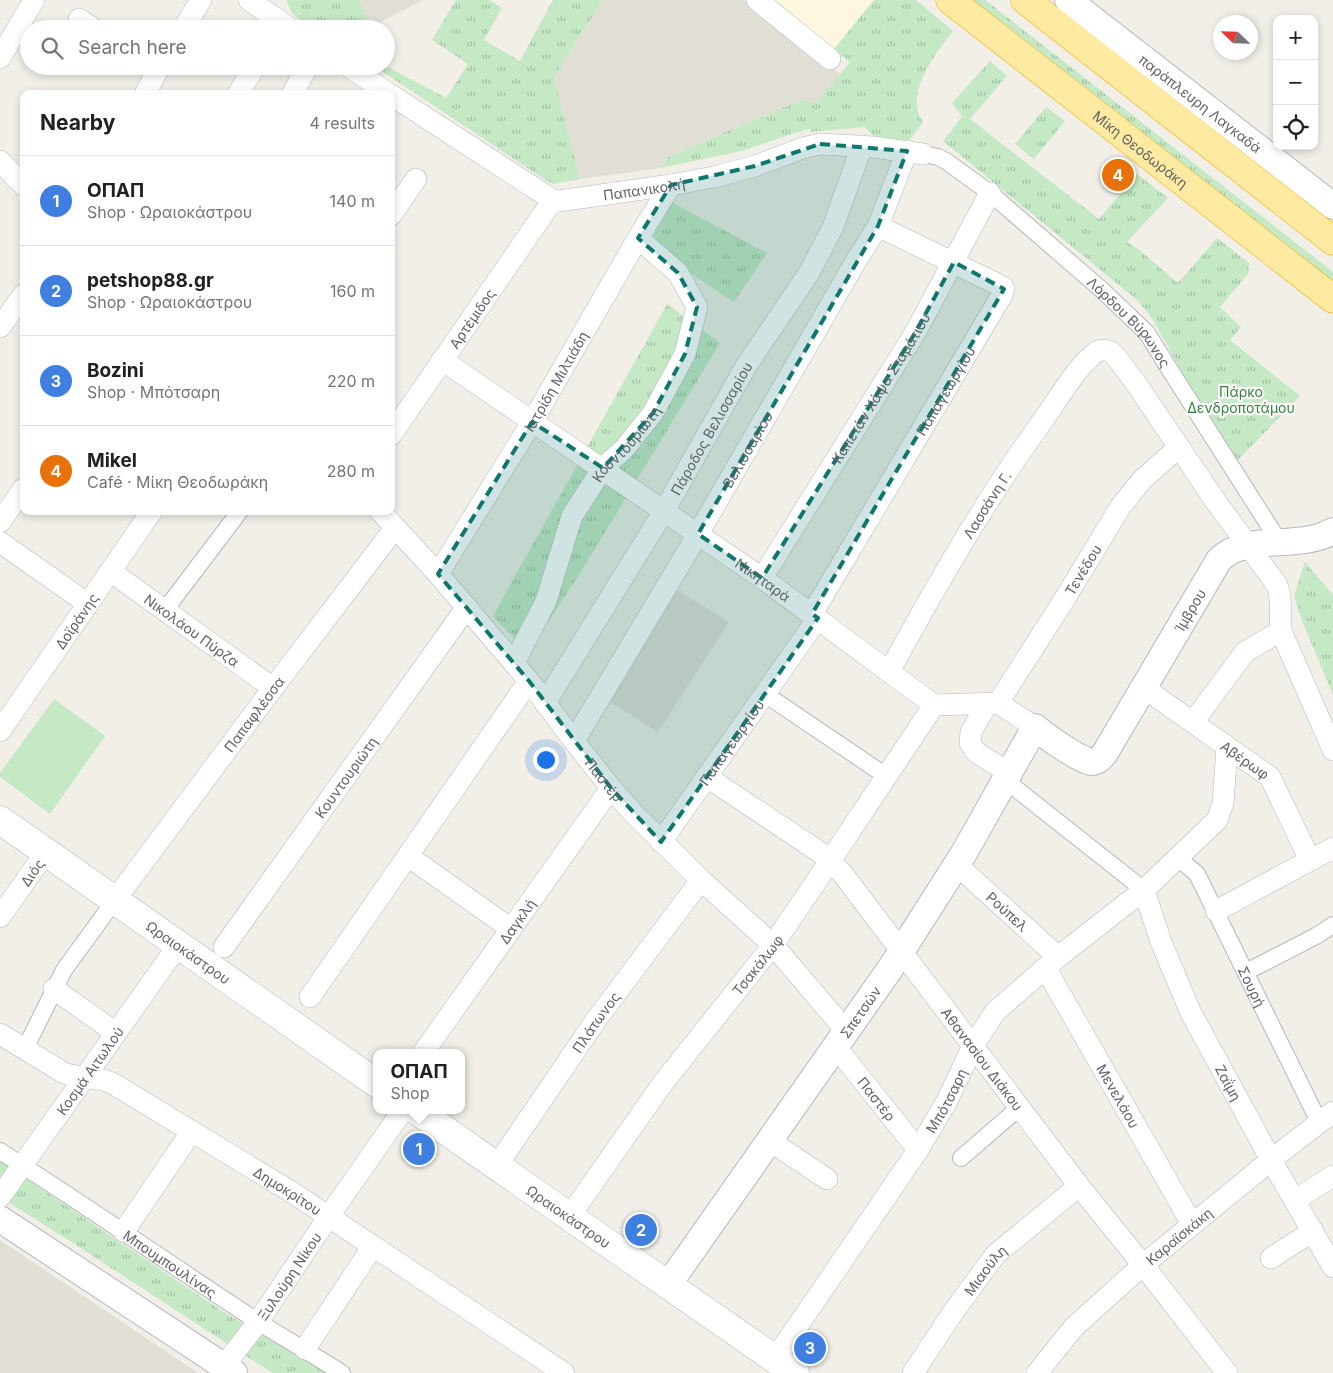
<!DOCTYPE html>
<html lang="en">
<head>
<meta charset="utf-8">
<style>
  body { margin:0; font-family:Inter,sans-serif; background:#f6f6f6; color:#202124 }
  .controls { position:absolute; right:15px; top:15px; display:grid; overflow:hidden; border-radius:10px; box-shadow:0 2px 8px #0003 }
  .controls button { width:45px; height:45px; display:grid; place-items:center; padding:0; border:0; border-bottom:1px solid #e0e0e0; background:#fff; color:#202124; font:25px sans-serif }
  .compass { position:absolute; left:1213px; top:15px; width:45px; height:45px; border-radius:50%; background:#fff; box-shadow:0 2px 8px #0003; rotate:293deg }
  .you { position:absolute; left:545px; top:759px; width:18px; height:18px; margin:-12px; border:4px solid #fff; border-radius:50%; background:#1a73e8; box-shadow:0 0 0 8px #1a73e833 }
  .badge { display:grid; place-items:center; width:32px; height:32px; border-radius:50%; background:#2563eb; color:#fff; font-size:16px; font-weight:700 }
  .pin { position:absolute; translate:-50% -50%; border:2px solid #fff; box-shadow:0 1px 5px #0006 }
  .popup { position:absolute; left:373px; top:1049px; width:92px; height:65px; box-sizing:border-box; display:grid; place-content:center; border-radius:10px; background:#fff; filter:drop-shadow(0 1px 4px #0005); font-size:16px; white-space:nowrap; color:#757577 }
  .popup b { font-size:19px; color:#202124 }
  .popup::after { content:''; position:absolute; left:50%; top:100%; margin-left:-10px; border:10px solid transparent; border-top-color:#fff }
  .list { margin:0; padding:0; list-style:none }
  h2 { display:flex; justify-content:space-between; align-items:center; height:65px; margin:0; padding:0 20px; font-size:21px }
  h2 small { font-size:16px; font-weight:400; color:#757577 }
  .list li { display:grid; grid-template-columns:32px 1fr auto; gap:15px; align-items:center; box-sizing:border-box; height:90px; padding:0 20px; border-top:1px solid #e0e0e0 }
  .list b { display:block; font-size:19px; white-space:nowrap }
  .list p { margin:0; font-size:16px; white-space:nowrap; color:#757577 }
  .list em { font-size:16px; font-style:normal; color:#757577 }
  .icon { flex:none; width:28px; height:28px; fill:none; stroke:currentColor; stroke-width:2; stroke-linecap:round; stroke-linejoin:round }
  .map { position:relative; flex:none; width:1333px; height:1373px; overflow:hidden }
  .search { position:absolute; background:#fff; box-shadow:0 2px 8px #0003; left:20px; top:20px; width:375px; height:55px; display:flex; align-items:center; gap:12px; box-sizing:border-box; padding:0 18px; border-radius:28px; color:#757577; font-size:19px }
  .panel { position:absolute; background:#fff; box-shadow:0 2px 8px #0003; left:20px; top:90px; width:375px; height:425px; border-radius:10px }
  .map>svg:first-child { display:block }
</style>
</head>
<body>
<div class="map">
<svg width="1333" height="1373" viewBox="0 0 1333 1373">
  <defs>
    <pattern id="grass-tufts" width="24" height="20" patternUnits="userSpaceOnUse" patternTransform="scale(1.25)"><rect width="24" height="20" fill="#c5e8c5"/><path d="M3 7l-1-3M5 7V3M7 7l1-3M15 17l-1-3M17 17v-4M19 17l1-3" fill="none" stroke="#a3c0a4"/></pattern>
  </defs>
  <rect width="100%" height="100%" fill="#f1efe8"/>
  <path fill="#fef7e0" d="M 768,0 L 874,0 L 834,49 Z"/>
  <path fill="#e1ded6" d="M 359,0 L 423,0 L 371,27 Z
    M 603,0 L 744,0 L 840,74 L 816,102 L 801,100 L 670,156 L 660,168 L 580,179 L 554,77 Z
    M 674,588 L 729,622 L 658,732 L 607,700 Z
    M 0,1240 L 198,1373 L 0,1373 Z"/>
  <path fill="url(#grass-tufts)" d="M 286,0 L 359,0 L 372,29 L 312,29 L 292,13 Z
    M 456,0 L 489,0 L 502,8 L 484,40 L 520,61 L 553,0 L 603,0 L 554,77 L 580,179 L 553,184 L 544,179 L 374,66 L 386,66 L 386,62 L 388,67 L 446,98 L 468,64 L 432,40 Z
    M 874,0 L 916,0 L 953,31 C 938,51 911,84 918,111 C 919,115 921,119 923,122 L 911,138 L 907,141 L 902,140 L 879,144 L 865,127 L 810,132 L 810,129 L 808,129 L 741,151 L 660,168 L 670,156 L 801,100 L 816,102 L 850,62 L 834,49 Z
    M 968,0 L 985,0 L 1333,272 L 1333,282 Z
    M 990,61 L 1007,76 L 970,119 L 1099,219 L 1137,174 L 1168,198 L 1127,242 L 1137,248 L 1178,283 L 1217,238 L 1249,263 L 1248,274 L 1220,307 L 1241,327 L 1230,340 L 1300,396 L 1238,460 L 1232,461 L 1216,436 L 1156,325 L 1149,314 L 1137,300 L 943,141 L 962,117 L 952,103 Z
    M 1046,107 L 1065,121 L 1034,159 L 1015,144 Z
    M 669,201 L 767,253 L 734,302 L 649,246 Z
    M 667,304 L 720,343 L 582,570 L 528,653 L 493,616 Z
    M 1305,562 L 1333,595 L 1333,695 L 1301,618 L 1294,596 Z
    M 0,1161 L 219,1309 L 244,1324 L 327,1373 L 273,1373 L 249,1358 L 73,1243 L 0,1197 Z"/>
  <path fill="#c5e8c5" d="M 54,699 L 105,736 L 50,814 L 0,777 L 0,773 Z"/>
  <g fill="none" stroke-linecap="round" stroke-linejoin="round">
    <g stroke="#b5b8bc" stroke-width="18">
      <g id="pedestrian">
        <path id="s1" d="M 923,154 L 938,157 L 946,161 L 990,193 L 1102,290 L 1147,333 L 1168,367 L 1280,543"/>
        <path d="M 165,610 L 240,511"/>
        <path d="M 765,694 L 886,776"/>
        <path d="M 1005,780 L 1144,890"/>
        <path id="s2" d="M 1178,858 L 1197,874 L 1319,1122"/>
        <path d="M 1246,972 L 1316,936 L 1333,925"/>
        <path d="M 25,1049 L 64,970 L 115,900"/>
        <path id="s3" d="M 0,1151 C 87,1206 171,1265 257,1321 C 285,1339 314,1355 342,1373"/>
        <path d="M 961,1158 L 1020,1107"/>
      </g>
    </g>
    <g stroke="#b5b8bc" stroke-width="22">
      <g id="minor">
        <path d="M 249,0 L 291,29"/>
        <path d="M 757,0 L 830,59"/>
        <path d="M 79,19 L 94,29"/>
        <path d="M 183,29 L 201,0"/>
        <path d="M 0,58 L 34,0"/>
        <path d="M 348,66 L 389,94"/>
        <path d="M 145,94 L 160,66"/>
        <path d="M 238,94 L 255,66"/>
        <path d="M 292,94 L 308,66"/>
        <path id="s4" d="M 391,95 L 539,191 L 553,200 L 559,201 L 671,185 L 714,177 L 755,166 L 803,148 L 820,144 L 873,147 L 923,154"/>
        <path d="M 0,161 L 24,186"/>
        <path d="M 391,215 L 416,179"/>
        <path d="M 0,327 L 24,294"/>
        <path id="s5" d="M 442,360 L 762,578 L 934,705 L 998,703 L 1035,727"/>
        <path id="s6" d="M 391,435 L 553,200"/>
        <path id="s7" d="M 380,511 L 438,574 L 529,681 L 574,741 L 611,788 L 635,815 L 701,880 L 773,945 L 847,1032"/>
        <path d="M 0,522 L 24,488"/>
        <path d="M 0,542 L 88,604"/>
        <path id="s8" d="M 110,571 L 273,688"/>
        <path id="s9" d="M 438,574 L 532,422 L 638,238 L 671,185"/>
        <path id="s10" d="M 762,578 L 915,333 L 990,193"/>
        <path id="s11" d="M 812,614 L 1002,295 L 1004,289 L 1003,287 L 878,226"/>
        <path id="s12" d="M 514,663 L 546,601 L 572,516 L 603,468 L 624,449 L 653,413 L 685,354 L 697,307 L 678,273 L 638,238"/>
        <path id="s13" d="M 889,672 C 937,584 987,497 1046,416 C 1059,397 1077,367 1095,353 C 1100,349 1104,350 1110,351 L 1117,358 L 1135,382 L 1214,499 L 1277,585 C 1283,599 1279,616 1281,631 L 1333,750"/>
        <path id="s14" d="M 1144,688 L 1270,777 L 1310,860"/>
        <path id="s15" d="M 545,703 L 664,511 L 746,366 L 809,273 L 833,227 L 862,146"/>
        <path id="s16" d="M 998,703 L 1064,600 L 1121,506 L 1142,480 L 1179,447"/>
        <path d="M 987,704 L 971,732 L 970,743 L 976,752 L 1009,773"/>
        <path d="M 1193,722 L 1245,652 L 1281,631"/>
        <path id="s17" d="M 0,731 L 152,511"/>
        <path id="s18" d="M 574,741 L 698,534 L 856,261 L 878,226 L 907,151"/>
        <path id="s19" d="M 707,777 L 821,853 L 842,873 L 1079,1186 L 1143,1265 L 1227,1373"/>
        <path id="s20" d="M 661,842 L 818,618"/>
        <path d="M 408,856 L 511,929"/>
        <path id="s21" d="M 956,864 L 1058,957"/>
        <path id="s22" d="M 1144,890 L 1161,942 L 1191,1013 L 1271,1160 L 1333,1267"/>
        <path id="s23" d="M 115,900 L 273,688 L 395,528"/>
        <path d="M 1216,911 L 1333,848"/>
        <path id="s24" d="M 0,917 L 46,852"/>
        <path id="s25" d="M 224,947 L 467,607"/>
        <path id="s26" d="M 1046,969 L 1192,1224"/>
        <path d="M 54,989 L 116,1033"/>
        <path d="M 310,997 L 529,681"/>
        <path id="s27" d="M 0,1034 L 64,1073 C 80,1079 97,1076 112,1083 L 290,1191 L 564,1373"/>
        <path id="s28" d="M 836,1047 L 918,1150"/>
        <path id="s29" d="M 423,1053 L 611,788"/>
        <path d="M 770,1141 L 827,1179"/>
        <path id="s30" d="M 496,1167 L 596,1020 L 701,880"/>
        <path id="s31" d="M 0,1197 L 179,944"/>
        <path d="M 1295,1200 L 1333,1176"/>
        <path id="s32" d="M 569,1217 L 663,1083 L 773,945 L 830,861 L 934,705"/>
        <path d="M 124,1231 L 192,1131"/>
        <path d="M 1271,1258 L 1313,1231"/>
        <path d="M 305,1349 L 373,1246"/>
        <path id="s33" d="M 775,1359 L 918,1150 L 947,1101 L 973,1046 L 995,1012 L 1058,957 L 1144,890 L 1217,820 L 1223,803 L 1227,747"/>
        <path id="s34" d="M 224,1366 L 258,1322 L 329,1216 L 403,1110"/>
        <path id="s35" d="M 913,1373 L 954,1311 L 996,1254 L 1079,1186"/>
        <path id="s36" d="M 1037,1373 L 1074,1327 L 1143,1265 L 1271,1160 L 1333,1112"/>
      </g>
    </g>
    <g stroke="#b5b8bc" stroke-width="28">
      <g id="tertiary">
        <path id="s37" d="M 1068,0 L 1333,206"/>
        <path d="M 0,1219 L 234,1373"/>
        <path id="s38" d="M 668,1285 L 890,969 L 964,853 L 1035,727 C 1044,735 1082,762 1092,762 C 1098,762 1102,757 1105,753 L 1219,560 C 1246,532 1299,551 1333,531"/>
      </g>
    </g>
    <g stroke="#b6babf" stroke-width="29">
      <g id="secondary">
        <path id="s39" d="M 0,820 L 376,1083"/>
        <path id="s40" d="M 416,1110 L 795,1373"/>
      </g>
    </g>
    <g stroke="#f9ab00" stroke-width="29">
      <g id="trunk">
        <path id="s41" d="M 950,0 L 1333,299"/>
        <path d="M 1025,0 L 1333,241"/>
      </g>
    </g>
    <use href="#pedestrian" stroke="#fff" stroke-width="16"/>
    <use href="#minor" stroke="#fff" stroke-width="21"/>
    <use href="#tertiary" stroke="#fff" stroke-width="26"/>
    <use href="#secondary" stroke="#fff" stroke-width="28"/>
    <use href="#trunk" stroke="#feeaa1" stroke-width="28"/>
  </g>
  <path fill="#0f766e" fill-opacity="0.2" stroke="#0f766e" stroke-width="4" stroke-dasharray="10 6" stroke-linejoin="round" d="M 820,144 L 907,151 L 878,226 L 698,534 L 762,578 L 915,333 L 954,262 L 1004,289 L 812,614 L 818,618 L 661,842 L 611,788 L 529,681 L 438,574 L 532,422 L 603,468 L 653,413 L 685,354 L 697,307 L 678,273 L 638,238 L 671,185 L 755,166 Z"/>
  <g text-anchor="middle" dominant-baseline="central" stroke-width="4.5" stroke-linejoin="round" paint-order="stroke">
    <g font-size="14" fill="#5f6368" stroke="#fff">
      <text stroke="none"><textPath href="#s37" startOffset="168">παράπλευρη Λαγκαδά</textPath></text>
      <text stroke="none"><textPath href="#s41" startOffset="242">Μίκη Θεοδωράκη</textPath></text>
      <text stroke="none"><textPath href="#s4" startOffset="285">Παπανικολή</textPath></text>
      <text stroke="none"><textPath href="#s6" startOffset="142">Αρτέμιδος</textPath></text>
      <text stroke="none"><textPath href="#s1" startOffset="269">Λόρδου Βύρωνος</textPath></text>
      <text stroke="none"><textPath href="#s9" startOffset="226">Ιατρίδη Μιλτιάδη</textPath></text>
      <text stroke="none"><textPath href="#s10" startOffset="224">Καπετάν Χάψα Σταμάτιου</textPath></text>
      <text stroke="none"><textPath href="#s11" startOffset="260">Παπαγεωργίου</textPath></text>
      <text stroke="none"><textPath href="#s15" startOffset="321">Πάροδος Βελισσαρίου</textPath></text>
      <text stroke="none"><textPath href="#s12" startOffset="249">Κουντουριώτη</textPath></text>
      <text stroke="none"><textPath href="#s18" startOffset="339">Βελισσαρίου</textPath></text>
      <text stroke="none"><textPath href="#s13" startOffset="194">Λασσάνη Γ.</textPath></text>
      <text stroke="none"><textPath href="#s16" startOffset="158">Τενέδου</textPath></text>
      <text stroke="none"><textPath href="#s5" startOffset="389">Νικηταρά</textPath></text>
      <text stroke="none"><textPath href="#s38" startOffset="918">Ίμβρου</textPath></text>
      <text stroke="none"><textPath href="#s17" startOffset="134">Δοϊράνης</textPath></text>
      <text stroke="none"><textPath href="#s8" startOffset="101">Νικολάου Πύρζα</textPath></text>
      <text stroke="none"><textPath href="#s23" startOffset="232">Παπαφλέσσα</textPath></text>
      <text stroke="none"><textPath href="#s20" startOffset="122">Παπαγεωργίου</textPath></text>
      <text stroke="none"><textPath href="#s14" startOffset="124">Αβέρωφ</textPath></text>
      <text stroke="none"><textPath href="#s25" startOffset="209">Κουντουριώτη</textPath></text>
      <text stroke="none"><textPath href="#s7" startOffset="350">Παστέρ</textPath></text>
      <text stroke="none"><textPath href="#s24" startOffset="55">Διός</textPath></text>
      <text stroke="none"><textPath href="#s21" startOffset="70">Ρούπελ</textPath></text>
      <text stroke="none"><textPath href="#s29" startOffset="162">Δαγκλή</textPath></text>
      <text stroke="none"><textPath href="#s39" startOffset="230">Ωραιοκάστρου</textPath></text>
      <text stroke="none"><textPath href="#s32" startOffset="315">Τσακάλωφ</textPath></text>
      <text stroke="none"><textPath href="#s2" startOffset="150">Σουρή</textPath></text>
      <text stroke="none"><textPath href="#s38" startOffset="334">Σπετσών</textPath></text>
      <text stroke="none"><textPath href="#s30" startOffset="176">Πλάτωνος</textPath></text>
      <text stroke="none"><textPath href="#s19" startOffset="399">Αθανασίου Διάκου</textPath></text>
      <text stroke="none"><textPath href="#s31" startOffset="155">Κοσμά Αιτωλού</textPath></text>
      <text stroke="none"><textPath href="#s22" startOffset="211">Ζαΐμη</textPath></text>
      <text stroke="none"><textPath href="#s26" startOffset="146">Μενελάου</textPath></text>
      <text stroke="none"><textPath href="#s28" startOffset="66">Παστέρ</textPath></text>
      <text stroke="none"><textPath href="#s33" startOffset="310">Μπότσαρη</textPath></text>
      <text stroke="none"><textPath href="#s27" startOffset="330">Δημοκρίτου</textPath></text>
      <text stroke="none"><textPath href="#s40" startOffset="186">Ωραιοκάστρου</textPath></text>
      <text stroke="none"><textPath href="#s36" startOffset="198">Καραϊσκάκη</textPath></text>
      <text stroke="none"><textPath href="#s3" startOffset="204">Μπουμπουλίνας</textPath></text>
      <text stroke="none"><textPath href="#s35" startOffset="126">Μιαούλη</textPath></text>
      <text stroke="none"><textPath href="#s34" startOffset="111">Ξυλούρη Νίκου</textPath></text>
    </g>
    <g font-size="14" fill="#348238" stroke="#fff">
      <text x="1241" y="391">Πάρκο<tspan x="1241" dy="16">Δενδροποτάμου</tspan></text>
    </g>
  </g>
</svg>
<div class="controls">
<button>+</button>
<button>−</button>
<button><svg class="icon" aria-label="locate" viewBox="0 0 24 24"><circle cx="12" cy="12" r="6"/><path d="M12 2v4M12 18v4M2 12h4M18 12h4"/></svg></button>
</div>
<svg class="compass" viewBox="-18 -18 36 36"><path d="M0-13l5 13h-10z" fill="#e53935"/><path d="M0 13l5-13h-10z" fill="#757577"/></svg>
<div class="you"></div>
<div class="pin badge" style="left:419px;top:1149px;background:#3f7fe0">1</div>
<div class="popup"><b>ΟΠΑΠ</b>Shop</div>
<div class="pin badge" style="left:641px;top:1230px;background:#3f7fe0">2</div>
<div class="pin badge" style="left:810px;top:1348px;background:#3f7fe0">3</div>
<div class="pin badge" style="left:1118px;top:175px;background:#e8710a">4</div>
<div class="search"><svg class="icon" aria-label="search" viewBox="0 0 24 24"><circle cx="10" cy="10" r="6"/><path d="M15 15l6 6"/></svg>Search here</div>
<section class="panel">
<h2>Nearby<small>4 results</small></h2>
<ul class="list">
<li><span class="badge" style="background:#3f7fe0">1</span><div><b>ΟΠΑΠ</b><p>Shop · Ωραιοκάστρου</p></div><em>140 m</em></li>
<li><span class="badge" style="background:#3f7fe0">2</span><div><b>petshop88.gr</b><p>Shop · Ωραιοκάστρου</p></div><em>160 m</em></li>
<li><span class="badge" style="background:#3f7fe0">3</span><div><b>Bozini</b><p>Shop · Μπότσαρη</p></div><em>220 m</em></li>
<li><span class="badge" style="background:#e8710a">4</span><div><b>Mikel</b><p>Café · Μίκη Θεοδωράκη</p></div><em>280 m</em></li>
</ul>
</section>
</div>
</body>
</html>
